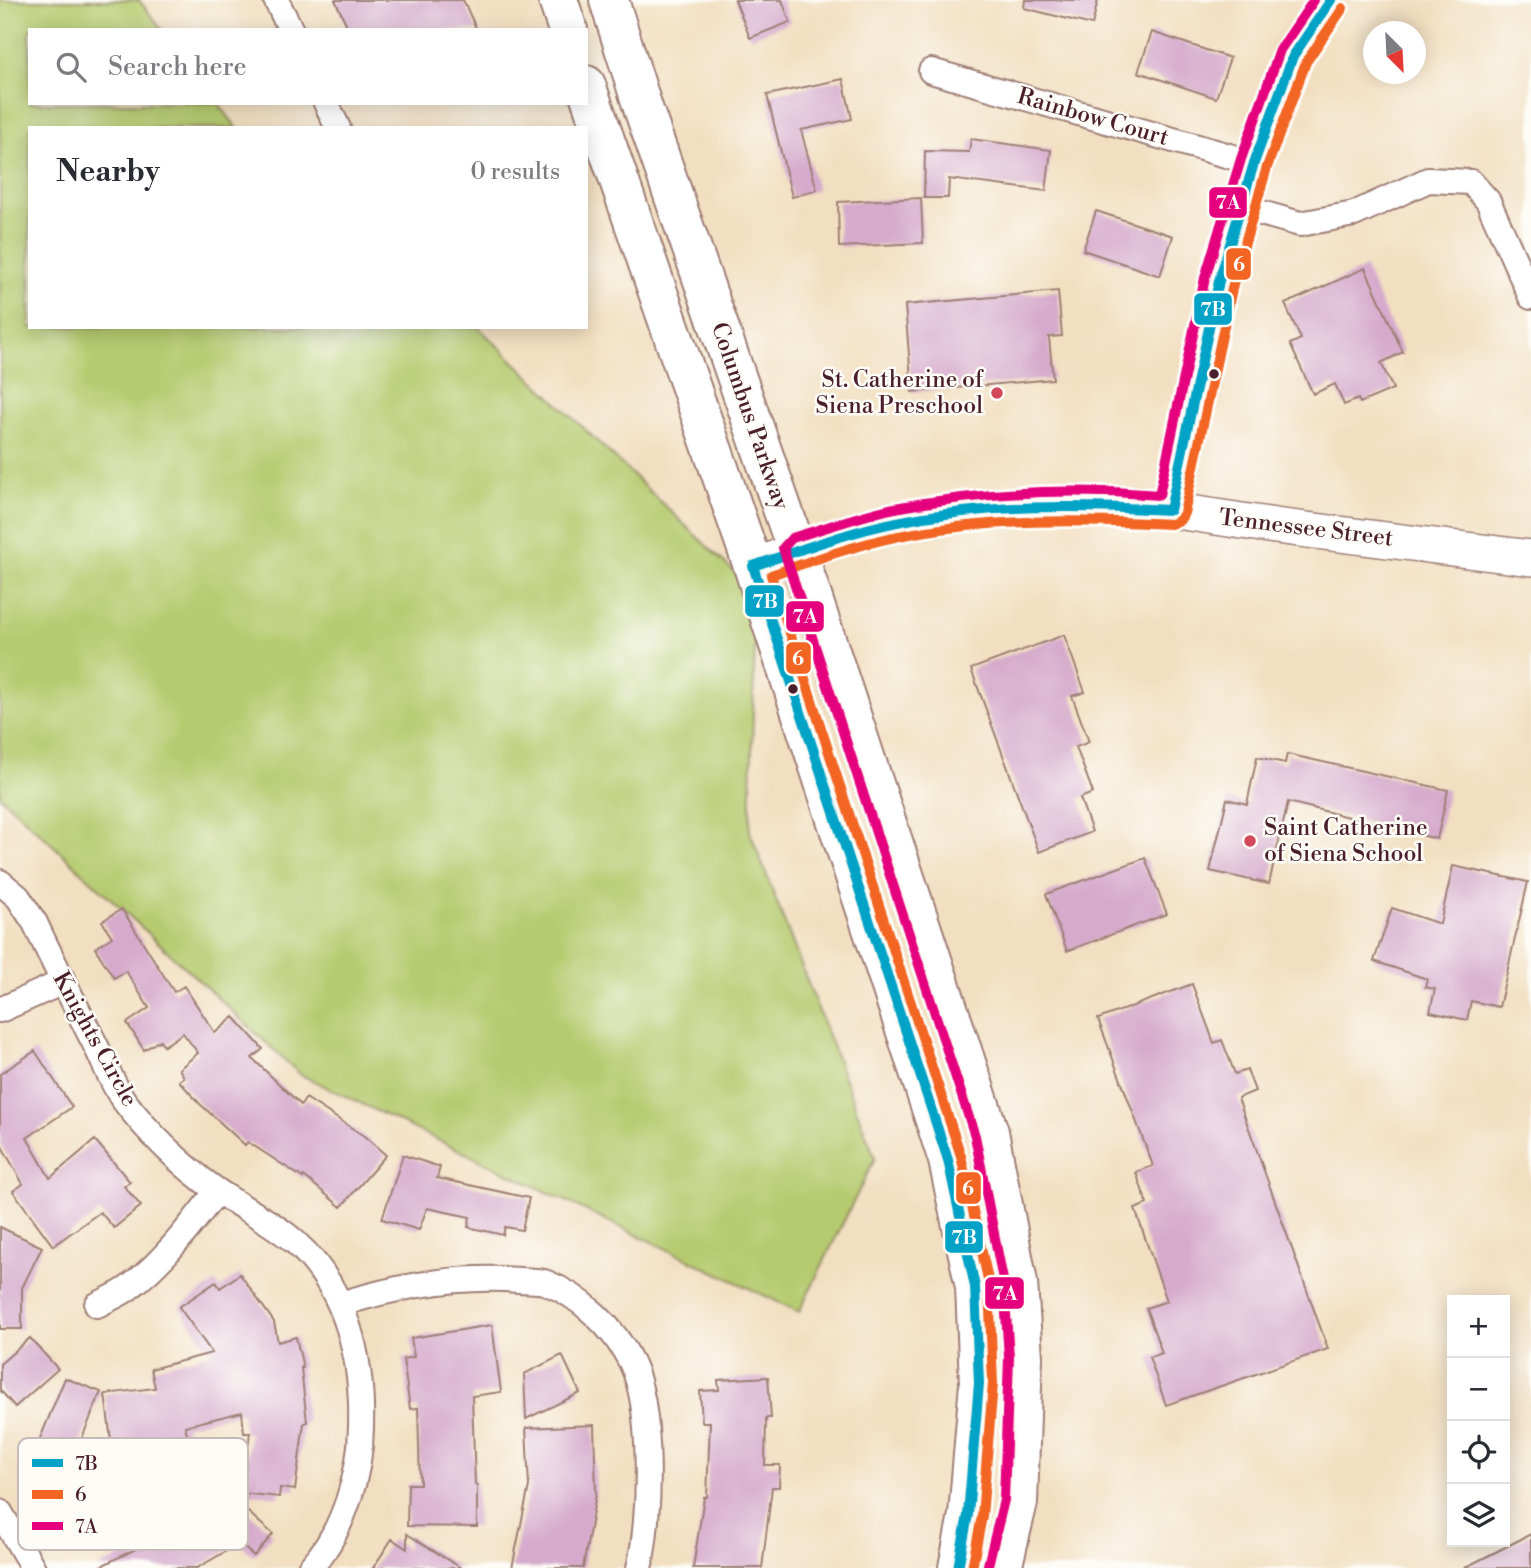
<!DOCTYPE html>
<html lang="en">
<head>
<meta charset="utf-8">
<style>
  body { margin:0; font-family:"Libre Bodoni",serif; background:#f2f2f3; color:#2b2b33 }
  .controls { position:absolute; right:21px; bottom:21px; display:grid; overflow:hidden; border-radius:0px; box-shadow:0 4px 18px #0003 }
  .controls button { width:63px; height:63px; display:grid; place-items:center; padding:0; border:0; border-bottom:2px solid #e1e1e2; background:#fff; color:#2b2b33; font:35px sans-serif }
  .compass { position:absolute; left:1363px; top:21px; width:63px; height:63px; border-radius:50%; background:#fff; box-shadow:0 4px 18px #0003; rotate:156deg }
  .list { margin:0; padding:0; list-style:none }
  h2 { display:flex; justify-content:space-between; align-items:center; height:91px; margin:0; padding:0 28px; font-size:30px }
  h2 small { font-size:23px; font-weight:400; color:#7c7c81 }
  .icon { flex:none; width:38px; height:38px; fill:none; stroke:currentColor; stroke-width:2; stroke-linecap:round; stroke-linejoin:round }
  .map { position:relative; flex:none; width:1531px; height:1568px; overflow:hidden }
  .search { position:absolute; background:#fff; box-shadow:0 4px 18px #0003; left:28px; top:28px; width:560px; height:77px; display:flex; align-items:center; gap:18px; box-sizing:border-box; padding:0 24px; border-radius:0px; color:#7c7c81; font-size:26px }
  .panel { position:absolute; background:#fff; box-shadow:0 4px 18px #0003; left:28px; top:126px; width:560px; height:203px; border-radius:0px }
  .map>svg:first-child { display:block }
</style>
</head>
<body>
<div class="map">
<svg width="1531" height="1568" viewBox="0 0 1531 1568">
  <rect width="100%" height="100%" fill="#fdfcf7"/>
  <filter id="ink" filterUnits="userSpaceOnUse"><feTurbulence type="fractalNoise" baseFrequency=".0143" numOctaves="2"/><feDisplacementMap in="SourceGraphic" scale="14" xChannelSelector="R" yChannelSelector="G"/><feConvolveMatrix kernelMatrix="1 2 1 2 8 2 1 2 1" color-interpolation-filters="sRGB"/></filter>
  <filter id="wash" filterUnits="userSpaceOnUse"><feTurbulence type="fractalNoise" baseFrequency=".00686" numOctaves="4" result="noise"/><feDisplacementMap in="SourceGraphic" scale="28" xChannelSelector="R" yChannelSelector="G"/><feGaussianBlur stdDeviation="1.57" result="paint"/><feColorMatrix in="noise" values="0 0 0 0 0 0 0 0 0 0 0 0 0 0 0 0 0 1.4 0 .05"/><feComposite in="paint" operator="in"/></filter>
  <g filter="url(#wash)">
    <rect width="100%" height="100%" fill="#f2dfc1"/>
    <path fill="#b6cb6f" stroke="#80754d" stroke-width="2" d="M 0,0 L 139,0 L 162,30 L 30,30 L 30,103 L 218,103 L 237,128 L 30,128 L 30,327 L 478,327 L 756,593 L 750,832 L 875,1158 L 799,1312 L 301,1075 L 0,796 Z"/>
    <g id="blocks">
      <path fill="#d5aacc" d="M 335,0 L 463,0 L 477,30 L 349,30 Z
        M 735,0 L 782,0 L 790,22 L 750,38 Z
        M 1025,0 L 1098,0 L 1092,25 L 1024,8 Z
        M 1152,32 L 1230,58 L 1216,98 L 1138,72 Z
        M 843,79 L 852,119 L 801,130 L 817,190 L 792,197 L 767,95 Z
        M 971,139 L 1051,150 L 1046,191 L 949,179 L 948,198 L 924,198 L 925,151 L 969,152 Z
        M 921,198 L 923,243 L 839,247 L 838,202 Z
        M 1096,211 L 1173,236 L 1160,276 L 1083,250 Z
        M 1365,268 L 1403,352 L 1381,363 L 1393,389 L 1360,403 L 1358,399 L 1344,405 L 1335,384 L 1313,394 L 1290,344 L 1301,339 L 1285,304 Z
        M 1058,291 L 1062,336 L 1049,337 L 1053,379 L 912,392 L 905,305 Z
        M 1064,635 L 1085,692 L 1072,696 L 1089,742 L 1076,747 L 1093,793 L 1080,798 L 1092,832 L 1039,852 L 971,669 Z
        M 1287,754 L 1448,790 L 1437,839 L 1288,802 L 1269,884 L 1210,871 L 1227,799 L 1247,804 L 1257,757 L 1285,763 Z
        M 1145,858 L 1167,914 L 1067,951 L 1046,894 Z
        M 1453,866 L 1528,882 L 1499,1007 L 1471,1001 L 1467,1020 L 1430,1012 L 1435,989 L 1425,987 L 1427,979 L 1374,961 L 1392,908 L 1440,924 Z
        M 122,909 L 174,992 L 184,986 L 215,1033 L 234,1017 L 263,1049 L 252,1058 L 301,1105 L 306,1098 L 364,1136 L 386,1155 L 341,1207 L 304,1176 L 303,1178 L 248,1142 L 245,1145 L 199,1103 L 179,1081 L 184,1077 L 179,1069 L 198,1053 L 183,1033 L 164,1046 L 160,1040 L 144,1050 L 127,1023 L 149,1008 L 126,971 L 114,978 L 95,948 L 112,937 L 102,921 Z
        M 1192,984 L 1214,1043 L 1222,1040 L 1235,1074 L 1247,1070 L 1255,1091 L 1238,1098 L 1328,1349 L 1166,1405 L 1149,1357 L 1162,1353 L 1146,1308 L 1167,1301 L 1135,1209 L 1147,1204 L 1136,1172 L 1153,1166 L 1098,1019 Z
        M 35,1051 L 72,1107 L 27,1138 L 50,1178 L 95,1140 L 130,1182 L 124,1186 L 141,1206 L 114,1228 L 100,1212 L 53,1246 L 13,1191 L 23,1184 L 0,1143 L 0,1074 Z
        M 403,1155 L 440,1167 L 437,1178 L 529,1198 L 522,1230 L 505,1227 L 503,1235 L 468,1227 L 470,1217 L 427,1208 L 419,1230 L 382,1219 Z
        M 0,1227 L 42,1247 L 22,1288 L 22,1329 L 0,1329 Z
        M 240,1274 L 274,1322 L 278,1342 L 296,1337 L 303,1368 L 301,1368 L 307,1422 L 304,1423 L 295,1490 L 280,1488 L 279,1497 L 242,1493 L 250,1433 L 244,1433 L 242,1412 L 185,1426 L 188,1438 L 152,1447 L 153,1459 L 114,1464 L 105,1394 L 155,1388 L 151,1369 L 212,1353 L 179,1307 L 216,1282 L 220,1288 Z
        M 492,1325 L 501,1392 L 472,1396 L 475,1485 L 477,1485 L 477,1527 L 407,1526 L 408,1484 L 420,1484 L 418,1408 L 410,1409 L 403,1359 L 414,1357 L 411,1338 Z
        M 30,1338 L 58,1369 L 15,1407 L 0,1390 L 0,1364 Z
        M 562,1355 L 580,1393 L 526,1419 L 524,1374 Z
        M 768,1377 L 771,1418 L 766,1418 L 765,1465 L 780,1465 L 779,1487 L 772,1487 L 762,1568 L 693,1568 L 704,1497 L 707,1497 L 710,1422 L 702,1422 L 700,1391 L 719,1390 L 718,1380 Z
        M 65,1378 L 101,1392 L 75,1455 L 39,1441 Z
        M 594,1425 L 596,1494 L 583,1568 L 512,1568 L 529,1486 L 526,1428 Z
        M 216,1484 L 273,1534 L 254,1556 L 236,1541 L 228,1550 L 197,1568 L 97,1568 L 146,1544 L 145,1541 L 189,1514 Z
        M 407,1534 L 461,1568 L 373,1568 L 392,1539 L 407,1549 Z
        M 1531,1534 L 1531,1568 L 1464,1568 Z"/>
    </g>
  </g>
  <g filter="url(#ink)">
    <use href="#blocks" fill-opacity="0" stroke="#9e7f76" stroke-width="2"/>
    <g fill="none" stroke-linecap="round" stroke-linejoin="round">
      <g stroke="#9e7f76" stroke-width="28">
        <path id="street" d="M 276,0 L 291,30
          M 931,71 L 1254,163
          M 326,103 L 338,128
          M 1240,207 L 1300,224 L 1354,214 L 1428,180 L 1471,182 L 1488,201 L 1531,297
          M 1170,510 L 1219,281 L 1254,163 L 1293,56 L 1331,0
          M 0,882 L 18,897 L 35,923 C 54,964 75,1005 96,1046 C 104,1063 112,1082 122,1098 C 147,1132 182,1166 216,1190 C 242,1208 273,1222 296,1243 C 347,1289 363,1360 361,1426 C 361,1473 343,1533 310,1568
          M 0,1010 L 63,982
          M 341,1304 C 398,1286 461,1275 520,1280 C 529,1281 539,1280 547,1283 C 582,1297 614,1328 631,1362 C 653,1406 651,1520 639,1568
          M 97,1305 C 108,1299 122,1294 131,1286 C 164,1261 192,1224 217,1191
          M 0,1512 L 33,1568"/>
      </g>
      <g stroke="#9e7f76" stroke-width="38">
        <path id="secondary" d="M 753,566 L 797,551 L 897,522 L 994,509 L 1052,506 L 1105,505 L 1170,510 L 1275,526 L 1531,558"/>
      </g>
      <g stroke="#9e7f76" stroke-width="42">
        <path id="primary" d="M 558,0 L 568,30
          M 609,0 L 643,108 L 797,551 L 989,1132 L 1018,1283 L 1023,1357 L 1018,1502 L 1002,1568
          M 586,85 L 753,566 L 948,1160 L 975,1287 L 979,1383 L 968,1515 L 958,1568"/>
      </g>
      <use href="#street" stroke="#fff" stroke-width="24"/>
      <use href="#secondary" stroke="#fff" stroke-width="35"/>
      <use href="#primary" stroke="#fff" stroke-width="38"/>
      <g stroke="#fdfcf7" stroke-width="16">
        <path id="bus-1" d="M 958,1568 L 968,1515 L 979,1383 L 975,1287 L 948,1160 L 753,566 C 800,550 848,532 897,522 C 987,504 1079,505 1170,510 L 1219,281 L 1254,163 L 1293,56 L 1331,0"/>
      </g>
      <g stroke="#fdfcf7" stroke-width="16">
        <path id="bus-2" d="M 972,1568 L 982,1516 L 993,1384 L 989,1284 L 961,1156 L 771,575 C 813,560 855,545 899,536 C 989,518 1079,520 1171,524 L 1180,520 L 1184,513 L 1233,284 L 1267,167 L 1306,62 L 1343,8"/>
      </g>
      <g stroke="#fdfcf7" stroke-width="16">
        <path id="bus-3" d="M 988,1565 L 1004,1500 L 1009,1357 L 1004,1285 L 975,1136 L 783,548 L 792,538 C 826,528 861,515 895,508 C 982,492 1072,488 1159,495 L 1205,278 L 1241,159 L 1280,50 L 1314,0"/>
      </g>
      <use href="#bus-1" stroke="#04a2c6" stroke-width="10"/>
      <use href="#bus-2" stroke="#f26522" stroke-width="10"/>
      <use href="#bus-3" stroke="#e5007d" stroke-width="10"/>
    </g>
  </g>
  <g fill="#4a1f2b" stroke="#fdfcf7" stroke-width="2.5">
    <circle cx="1214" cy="374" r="6"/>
    <circle cx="793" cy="689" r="6"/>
  </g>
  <g fill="#d1495b" stroke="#fdfcf7" stroke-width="2.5">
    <circle cx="997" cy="393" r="7"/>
    <circle cx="1250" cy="841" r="7"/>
  </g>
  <g text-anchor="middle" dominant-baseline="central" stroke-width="5" stroke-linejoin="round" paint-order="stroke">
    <g font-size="23" fill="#4a1f2b" stroke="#fdfcf7">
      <text transform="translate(1093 117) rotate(16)">Rainbow Court</text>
      <text transform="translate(750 416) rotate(71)">Columbus Parkway</text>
      <text transform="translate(1306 528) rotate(7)">Tennessee Street</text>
      <text transform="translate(95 1039) rotate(61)">Knights Circle</text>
    </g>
    <g font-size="23" fill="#4a1f2b" stroke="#fdfcf7" text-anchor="end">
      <text x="983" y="380">St. Catherine of<tspan x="983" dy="26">Siena Preschool</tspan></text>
      <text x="1264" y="828" text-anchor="start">Saint Catherine<tspan x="1264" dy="26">of Siena School</tspan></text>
    </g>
  </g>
  <rect x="18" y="1438" width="230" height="112" rx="10" fill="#fdfcf7" stroke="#c7baba" stroke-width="2"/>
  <rect x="32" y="1459" width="31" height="8" fill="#04a2c6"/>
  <rect x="32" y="1490" width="31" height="9" fill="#f26522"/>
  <rect x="32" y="1522" width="31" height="8" fill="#e5007d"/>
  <g font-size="19" fill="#4a1f2b">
    <text x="75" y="1470">7B</text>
    <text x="75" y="1501">6</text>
    <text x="75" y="1533">7A</text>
  </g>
  <g stroke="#fdfcf7" stroke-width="2.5">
    <rect x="1208" y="186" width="40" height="33" rx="7" fill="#e5007d"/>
    <rect x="1225" y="247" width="27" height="34" rx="7" fill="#f26522"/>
    <rect x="1193" y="292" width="40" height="34" rx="7" fill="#04a2c6"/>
    <rect x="744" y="584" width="41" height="34" rx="7" fill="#04a2c6"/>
    <rect x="785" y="600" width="40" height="33" rx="7" fill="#e5007d"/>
    <rect x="785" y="641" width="27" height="34" rx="7" fill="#f26522"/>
    <rect x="955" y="1171" width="27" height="34" rx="7" fill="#f26522"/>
    <rect x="944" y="1220" width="40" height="34" rx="7" fill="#04a2c6"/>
    <rect x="984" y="1276" width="41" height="34" rx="7" fill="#e5007d"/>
  </g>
  <g font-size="19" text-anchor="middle" font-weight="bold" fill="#fff">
    <text x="1228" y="209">7A</text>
    <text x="1239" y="271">6</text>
    <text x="1213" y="316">7B</text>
    <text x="765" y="608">7B</text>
    <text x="805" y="623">7A</text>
    <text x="798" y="665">6</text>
    <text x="968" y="1195">6</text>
    <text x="964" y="1244">7B</text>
    <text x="1005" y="1300">7A</text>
  </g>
</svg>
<div class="controls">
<button>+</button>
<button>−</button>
<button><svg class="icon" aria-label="locate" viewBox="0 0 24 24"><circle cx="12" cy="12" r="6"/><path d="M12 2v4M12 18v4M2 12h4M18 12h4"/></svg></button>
<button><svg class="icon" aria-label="layers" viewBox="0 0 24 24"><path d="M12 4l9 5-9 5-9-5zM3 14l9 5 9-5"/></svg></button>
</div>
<svg class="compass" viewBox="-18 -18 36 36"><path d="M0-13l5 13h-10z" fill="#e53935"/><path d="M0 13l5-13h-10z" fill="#7c7c81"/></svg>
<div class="search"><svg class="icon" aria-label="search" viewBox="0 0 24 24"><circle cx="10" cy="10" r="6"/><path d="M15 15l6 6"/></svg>Search here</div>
<section class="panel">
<h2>Nearby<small>0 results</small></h2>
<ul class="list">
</ul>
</section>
</div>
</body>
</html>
